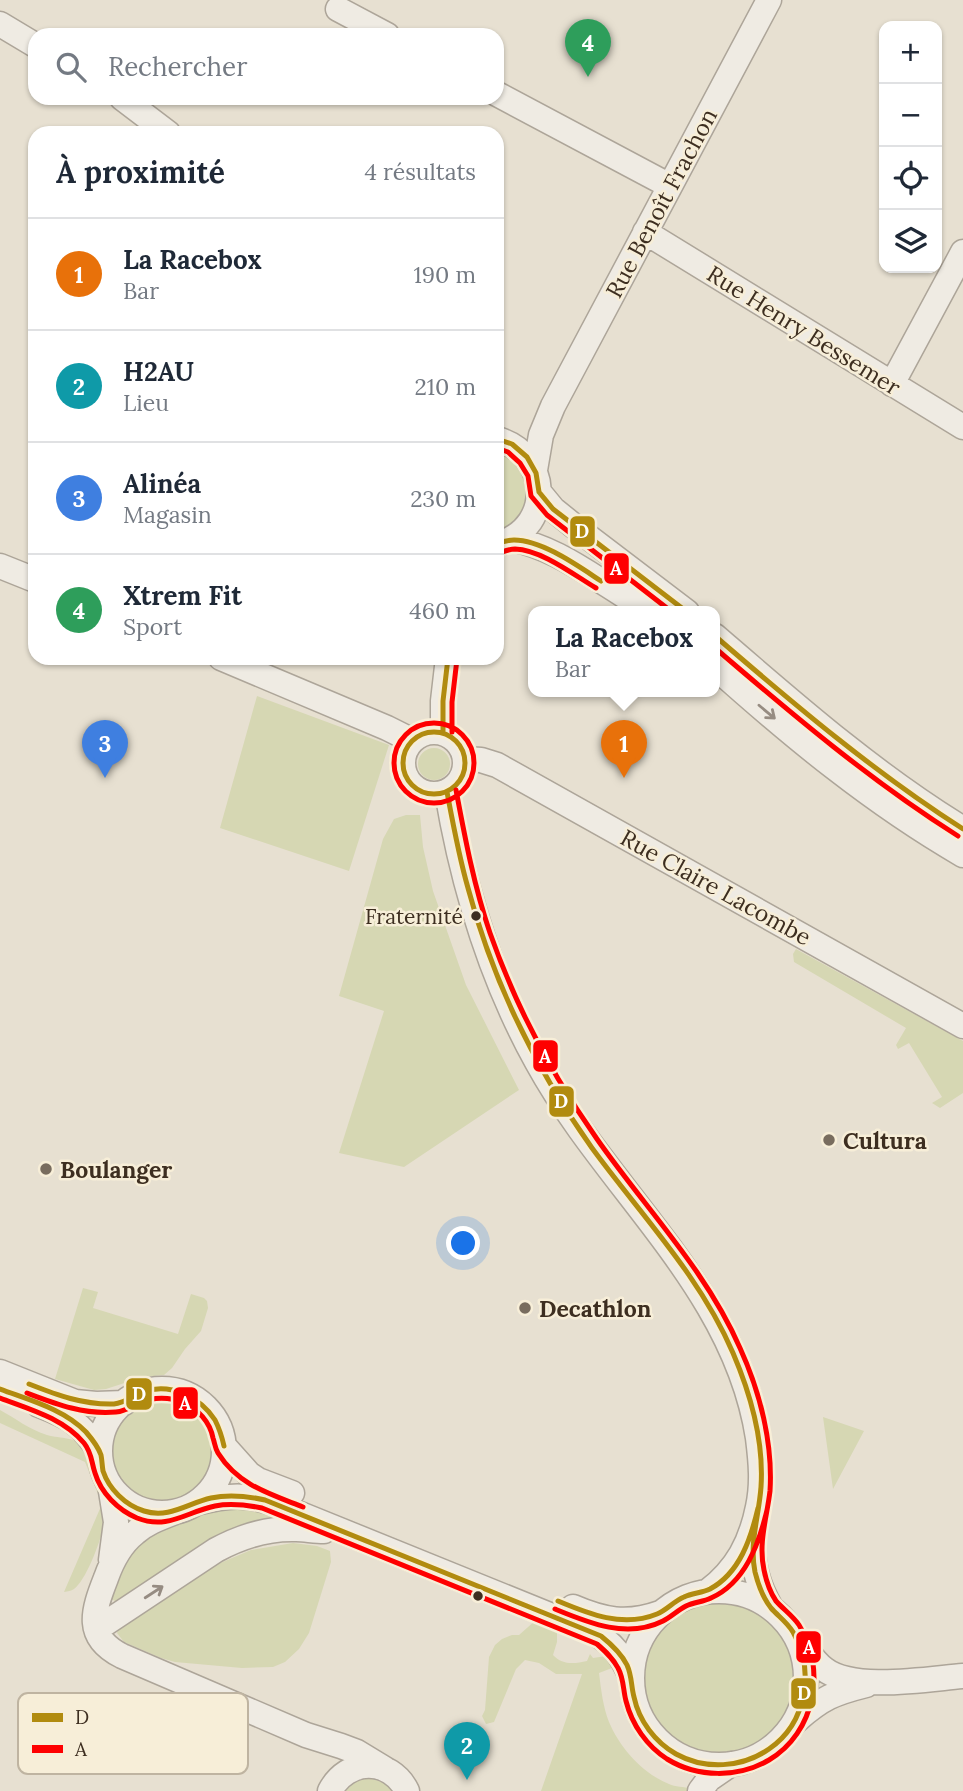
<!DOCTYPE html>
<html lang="fr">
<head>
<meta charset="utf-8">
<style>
  body { margin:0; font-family:Lora,serif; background:#f6f6f7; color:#1f2937 }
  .controls { position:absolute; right:21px; top:21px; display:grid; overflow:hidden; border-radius:14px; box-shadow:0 2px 5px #0004 }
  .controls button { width:63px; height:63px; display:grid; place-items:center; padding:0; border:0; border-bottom:2px solid #e0e1e3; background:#fff; color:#1f2937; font:35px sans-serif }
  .you { position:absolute; left:464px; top:1244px; width:24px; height:24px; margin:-18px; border:5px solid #fff; border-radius:50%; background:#1a73e8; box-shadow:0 0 0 10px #1a73e833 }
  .badge { display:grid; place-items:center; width:46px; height:46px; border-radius:50%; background:#786c5e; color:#fff; font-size:23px; font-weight:700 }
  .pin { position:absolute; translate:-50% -58px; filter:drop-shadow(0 2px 4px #0008) }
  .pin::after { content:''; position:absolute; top:37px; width:24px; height:21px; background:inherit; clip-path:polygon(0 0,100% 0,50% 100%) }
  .popup { position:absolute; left:528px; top:606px; width:192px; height:91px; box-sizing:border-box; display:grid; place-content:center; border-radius:14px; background:#fff; filter:drop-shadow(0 2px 5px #0005); font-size:23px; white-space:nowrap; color:#747a83 }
  .popup b { font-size:26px; color:#1f2937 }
  .popup::after { content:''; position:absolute; left:50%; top:100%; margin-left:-14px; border:14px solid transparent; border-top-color:#fff }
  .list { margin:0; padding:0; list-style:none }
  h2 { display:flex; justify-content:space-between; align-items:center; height:91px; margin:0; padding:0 28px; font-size:30px }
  h2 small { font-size:23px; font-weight:400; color:#747a83 }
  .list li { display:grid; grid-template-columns:46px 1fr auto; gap:21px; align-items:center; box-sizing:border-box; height:112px; padding:0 28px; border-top:2px solid #e0e1e3 }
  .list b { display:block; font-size:26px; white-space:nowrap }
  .list p { margin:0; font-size:23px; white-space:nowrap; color:#747a83 }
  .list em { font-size:23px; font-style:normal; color:#747a83 }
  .icon { flex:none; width:38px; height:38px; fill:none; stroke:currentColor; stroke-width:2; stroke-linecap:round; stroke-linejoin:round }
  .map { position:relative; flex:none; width:963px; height:1791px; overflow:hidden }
  .search { position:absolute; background:#fff; box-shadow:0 2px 5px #0004; left:28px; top:28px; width:476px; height:77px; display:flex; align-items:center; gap:18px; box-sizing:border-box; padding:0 24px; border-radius:21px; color:#747a83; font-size:26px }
  .panel { position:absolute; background:#fff; box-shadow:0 2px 5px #0004; left:28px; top:126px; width:476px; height:539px; border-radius:21px }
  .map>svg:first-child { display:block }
</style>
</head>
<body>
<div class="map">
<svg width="963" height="1791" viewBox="0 0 963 1791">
  <rect width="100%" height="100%" fill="#e7e0d1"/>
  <path fill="#d6d7b3" d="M 497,452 C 524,463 538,497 516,520 C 511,525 503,529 497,533 Z
    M 257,696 L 389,745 L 349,871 L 220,828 Z
    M418 764a16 16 0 1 1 32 0a16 16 0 1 1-32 0Z
    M 406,815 L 420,815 L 423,847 L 433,891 L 466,985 L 519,1090 L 404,1167 L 339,1153 L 384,1011 L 339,996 L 383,839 L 394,819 Z
    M 796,949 L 963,1041 L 963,1093 L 940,1108 L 932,1103 L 942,1097 L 909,1043 L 898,1049 L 896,1045 L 906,1028 L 794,962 L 793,954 Z
    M 83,1288 L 98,1292 L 93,1308 L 178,1334 L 191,1294 L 204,1298 L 207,1301 L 208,1308 L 201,1331 L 185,1349 L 172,1368 L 164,1375 L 143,1377 L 106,1389 L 94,1390 L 55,1379 Z
    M110 1451a51 51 0 1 1 102 0a51 51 0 1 1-102 0Z
    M 0,1410 C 15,1418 30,1430 47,1435 C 61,1439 76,1436 86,1449 C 92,1456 107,1501 107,1510 C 106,1527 88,1579 74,1589 C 71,1591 68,1591 64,1592 L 102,1504 L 85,1462 L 0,1423 Z
    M 823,1417 L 864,1431 L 833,1489 Z
    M 229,1501 L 304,1520 L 117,1602 L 109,1598 L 128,1547 L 173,1523 L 187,1519 L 216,1504 Z
    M 293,1543 L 317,1546 L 330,1551 L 331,1562 L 309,1633 L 299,1649 L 285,1662 L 273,1667 L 242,1668 L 175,1662 L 161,1658 L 124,1642 L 117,1633 L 120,1623 L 213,1566 L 251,1550 Z
    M644 1678a76 76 0 1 1 152 0a76 76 0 1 1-152 0Z
    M 536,1620 L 557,1629 L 557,1642 L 553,1655 C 562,1665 574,1664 587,1661 L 590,1654 L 593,1658 L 606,1656 L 612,1668 L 599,1673 C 601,1689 603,1707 609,1722 C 620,1748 642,1773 669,1784 C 675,1787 684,1787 691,1788 L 690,1791 L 541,1791 L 582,1674 L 556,1674 L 539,1663 L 525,1660 L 516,1669 L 494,1722 L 486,1724 L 482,1716 L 485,1710 L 489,1657 L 495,1645 L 502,1639 L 512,1635 L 519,1635 Z
    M 370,1778 L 385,1783 L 393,1791 L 345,1791 L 356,1781 Z"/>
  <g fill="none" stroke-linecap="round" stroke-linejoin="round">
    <g stroke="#ada599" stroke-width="27">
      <path id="minor" d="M 338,9 L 387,35
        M 0,24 L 35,45
        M 497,94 L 670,186
        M 122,98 L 168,133
        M 645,232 L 963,427
        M 892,384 L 963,252
        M 497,439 C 550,454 554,525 501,543
        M 535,470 L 541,435 L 553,406 L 769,0
        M 539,492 L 553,509 L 574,526 L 687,612
        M 511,539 C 544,545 573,563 601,581 C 617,591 633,601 648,612
        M 0,566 L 35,580
        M 715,636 C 795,705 872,773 963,829
        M 221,658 L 387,728 L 403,736 L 410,742
        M 715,667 C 792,736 873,803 963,855
        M403 763a31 31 0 1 1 62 0a31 31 0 1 1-62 0Z
        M 443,732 L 443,701 L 448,658
        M 466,759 L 481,760 L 497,765 L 963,1026
        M 447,792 C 463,887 490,977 537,1062 C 607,1190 735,1288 758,1438 C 761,1462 763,1484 758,1507 C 751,1542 737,1569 708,1591
        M 0,1372 L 75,1402 L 96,1404 L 124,1403
        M100 1451a62 62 0 1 1 124 0a62 62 0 1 1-124 0Z
        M 39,1405 C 70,1417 81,1423 100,1452
        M 224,1446 L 249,1474 L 258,1480 L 292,1493
        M 110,1485 L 116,1522 L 111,1560
        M 196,1503 C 228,1495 247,1493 278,1505 L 594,1633 C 613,1642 623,1658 631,1677
        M 178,1511 C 163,1517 147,1522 135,1533 C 121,1544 112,1561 106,1578 C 93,1611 84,1637 122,1656 L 306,1735 L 341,1746 L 357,1752 L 385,1769
        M 753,1537 C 752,1564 757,1584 771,1608
        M632 1678a87 87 0 1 1 174 0a87 87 0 1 1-174 0Z
        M 573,1607 C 603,1620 627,1625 660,1613
        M 97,1629 L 216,1550 C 242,1536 267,1528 296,1529 C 305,1529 314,1531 324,1531
        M 802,1644 C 809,1653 815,1662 824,1669 C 853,1692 927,1679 963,1676
        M 797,1720 C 822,1698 834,1693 866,1685
        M 330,1791 C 347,1758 390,1757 407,1791
        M 700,1791 L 709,1779 L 731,1764"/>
    </g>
    <use href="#minor" stroke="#efebe3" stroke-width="24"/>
    <g stroke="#f7eed8" stroke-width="10">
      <path id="bus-1" d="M 497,439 L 512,444 L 527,457 L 536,473 L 539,492 L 553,509 L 687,612
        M 497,544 C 502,542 508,540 514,540 C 542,540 578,566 601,581
        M 715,636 C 795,705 874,772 963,829
        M403 763a31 31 0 1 1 62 0a31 31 0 1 1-62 0Z
        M 443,732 L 443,701 L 448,658
        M 29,1384 C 57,1395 83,1405 114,1404 C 125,1403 133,1396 144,1392 C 170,1382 201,1398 215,1420 C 219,1428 222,1437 224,1446
        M 0,1389 C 29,1400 64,1409 86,1432 C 92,1439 98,1446 101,1455 C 102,1460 102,1465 103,1471 C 109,1489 125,1505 144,1511 C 169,1519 188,1503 211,1498 C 229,1494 247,1496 265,1500 L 601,1636 C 611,1644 621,1653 627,1665 C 632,1676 631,1686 634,1697 C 639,1721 655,1742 676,1754 C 705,1770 742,1768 769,1749 C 807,1723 815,1670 793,1632 C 787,1622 778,1616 771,1608 C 763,1598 758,1584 755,1572 C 749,1543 759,1516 761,1487 C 764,1442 751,1395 733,1353 C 700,1276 641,1215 592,1148 C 536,1069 493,982 468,888 C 459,857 453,824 447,792
        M 558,1601 C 589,1614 623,1628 657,1614 C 667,1610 674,1601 684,1597 C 692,1593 702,1593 710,1589 C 740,1573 751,1538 758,1508"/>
    </g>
    <g stroke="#f7eed8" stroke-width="10">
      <path id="bus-2" d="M 497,448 L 508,452 L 520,463 L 528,476 L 531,496 L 547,515 L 672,612
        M 499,553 C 505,551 510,549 515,549 C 542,550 574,575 596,588
        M 715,648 C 793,715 871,781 958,836
        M394 763a40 40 0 1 1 80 0a40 40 0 1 1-80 0Z
        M 452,732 L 452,702 L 457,659
        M 27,1393 C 56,1404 84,1415 116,1412 C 126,1411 132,1406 141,1402 C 153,1397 170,1397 183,1402 C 198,1409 210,1422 213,1438 C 215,1444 215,1448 218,1453 C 238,1485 270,1494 303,1507
        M 0,1398 C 29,1409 63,1418 84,1443 C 92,1453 91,1461 95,1473 C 101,1493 118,1510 137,1518 C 168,1530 186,1512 215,1506 C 231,1503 247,1505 262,1508 L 597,1644 C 605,1651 613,1658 618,1668 C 624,1679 623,1690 626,1701 C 632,1725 647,1746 667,1759 C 698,1778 738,1778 769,1760 C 815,1733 827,1669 799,1625 C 793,1616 783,1609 776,1601 C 770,1592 766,1580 764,1570 C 758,1543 767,1517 770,1491 C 773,1443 760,1392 740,1348 C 706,1270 646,1209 597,1139 C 552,1075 516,1007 490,933 C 474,886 465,838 456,790
        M 555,1609 C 589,1623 627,1639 663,1621 C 671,1617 678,1610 686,1606 C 694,1602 703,1602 711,1598 C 745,1583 759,1544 767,1510"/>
    </g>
    <use href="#bus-1" stroke="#b18b0f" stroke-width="5"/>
    <use href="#bus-2" stroke="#fe0000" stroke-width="5"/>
  </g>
  <defs><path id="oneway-shaft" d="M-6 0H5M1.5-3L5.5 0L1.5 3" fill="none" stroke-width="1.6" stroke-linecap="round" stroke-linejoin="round" transform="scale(1.75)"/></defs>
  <g stroke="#968c82">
    <use href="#oneway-shaft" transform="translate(767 712) rotate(40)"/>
    <use href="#oneway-shaft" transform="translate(154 1592) rotate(-33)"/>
  </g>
  <g fill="#3d2e20" stroke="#f7eed8" stroke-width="2.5">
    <circle cx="476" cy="916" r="6"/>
    <circle cx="478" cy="1596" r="6"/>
  </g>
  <g fill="#786c5e" stroke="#f7eed8" stroke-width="2.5">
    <circle cx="829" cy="1140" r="7"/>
    <circle cx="46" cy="1169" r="7"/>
    <circle cx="525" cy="1308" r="7"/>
  </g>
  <g text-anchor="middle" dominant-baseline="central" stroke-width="5" stroke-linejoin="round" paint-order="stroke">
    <g font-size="21" fill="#3d2e20" stroke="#f7eed8" text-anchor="end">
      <text x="463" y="916">Fraternité</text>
    </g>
    <g font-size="23" fill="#3d2e20" stroke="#f7eed8">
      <text transform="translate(661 203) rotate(-62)">Rue Benoît Frachon</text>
      <text transform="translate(804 330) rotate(32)">Rue Henry Bessemer</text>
      <text transform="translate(716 887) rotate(29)">Rue Claire Lacombe</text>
    </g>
    <g font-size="23" font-weight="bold" fill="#3d2e20" stroke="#f7eed8" text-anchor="start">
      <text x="843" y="1140">Cultura</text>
      <text x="60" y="1169">Boulanger</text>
      <text x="539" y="1308">Decathlon</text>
    </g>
  </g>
  <rect x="18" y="1693" width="230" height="81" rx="10" fill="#f7eed8" stroke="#bfb4a1" stroke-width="2"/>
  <rect x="32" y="1713" width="31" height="9" fill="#b18b0f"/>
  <rect x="32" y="1745" width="31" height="8" fill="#fe0000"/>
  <g font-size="19" fill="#3d2e20">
    <text x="75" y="1724">D</text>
    <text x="75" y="1756">A</text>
  </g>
  <g stroke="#f7eed8" stroke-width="2.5">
    <rect x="569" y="515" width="27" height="33" rx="7" fill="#b18b0f"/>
    <rect x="603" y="552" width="27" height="33" rx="7" fill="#fe0000"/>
    <rect x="532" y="1039" width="27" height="34" rx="7" fill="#fe0000"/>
    <rect x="548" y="1085" width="27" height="33" rx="7" fill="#b18b0f"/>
    <rect x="125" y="1377" width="28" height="34" rx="7" fill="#b18b0f"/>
    <rect x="172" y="1386" width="27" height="34" rx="7" fill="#fe0000"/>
    <rect x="795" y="1630" width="27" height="34" rx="7" fill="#fe0000"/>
    <rect x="790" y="1677" width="27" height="33" rx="7" fill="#b18b0f"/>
  </g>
  <g font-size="19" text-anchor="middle" font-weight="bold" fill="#fff">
    <text x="582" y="538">D</text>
    <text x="616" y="575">A</text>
    <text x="545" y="1063">A</text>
    <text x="561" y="1108">D</text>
    <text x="139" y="1401">D</text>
    <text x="185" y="1410">A</text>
    <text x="809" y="1654">A</text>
    <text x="804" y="1700">D</text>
  </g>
</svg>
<div class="controls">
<button>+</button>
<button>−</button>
<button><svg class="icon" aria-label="locate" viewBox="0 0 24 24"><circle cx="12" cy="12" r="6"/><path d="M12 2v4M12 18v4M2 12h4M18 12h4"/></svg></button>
<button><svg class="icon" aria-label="layers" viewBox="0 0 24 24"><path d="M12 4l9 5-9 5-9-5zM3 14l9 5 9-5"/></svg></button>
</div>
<div class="you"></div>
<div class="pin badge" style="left:624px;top:778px;background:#e8710a">1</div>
<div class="popup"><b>La Racebox</b>Bar</div>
<div class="pin badge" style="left:467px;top:1780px;background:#0f9aa8">2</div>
<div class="pin badge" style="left:105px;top:778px;background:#3f7fe0">3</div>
<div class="pin badge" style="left:588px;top:77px;background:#2e9e5b">4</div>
<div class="search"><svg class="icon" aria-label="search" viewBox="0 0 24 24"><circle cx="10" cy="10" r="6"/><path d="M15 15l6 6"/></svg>Rechercher</div>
<section class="panel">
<h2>À proximité<small>4 résultats</small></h2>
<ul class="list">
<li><span class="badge" style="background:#e8710a">1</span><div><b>La Racebox</b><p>Bar</p></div><em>190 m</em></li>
<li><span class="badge" style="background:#0f9aa8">2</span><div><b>H2AU</b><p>Lieu</p></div><em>210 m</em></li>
<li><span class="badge" style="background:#3f7fe0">3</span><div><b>Alinéa</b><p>Magasin</p></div><em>230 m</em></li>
<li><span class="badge" style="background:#2e9e5b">4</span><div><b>Xtrem Fit</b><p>Sport</p></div><em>460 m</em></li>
</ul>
</section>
</div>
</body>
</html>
